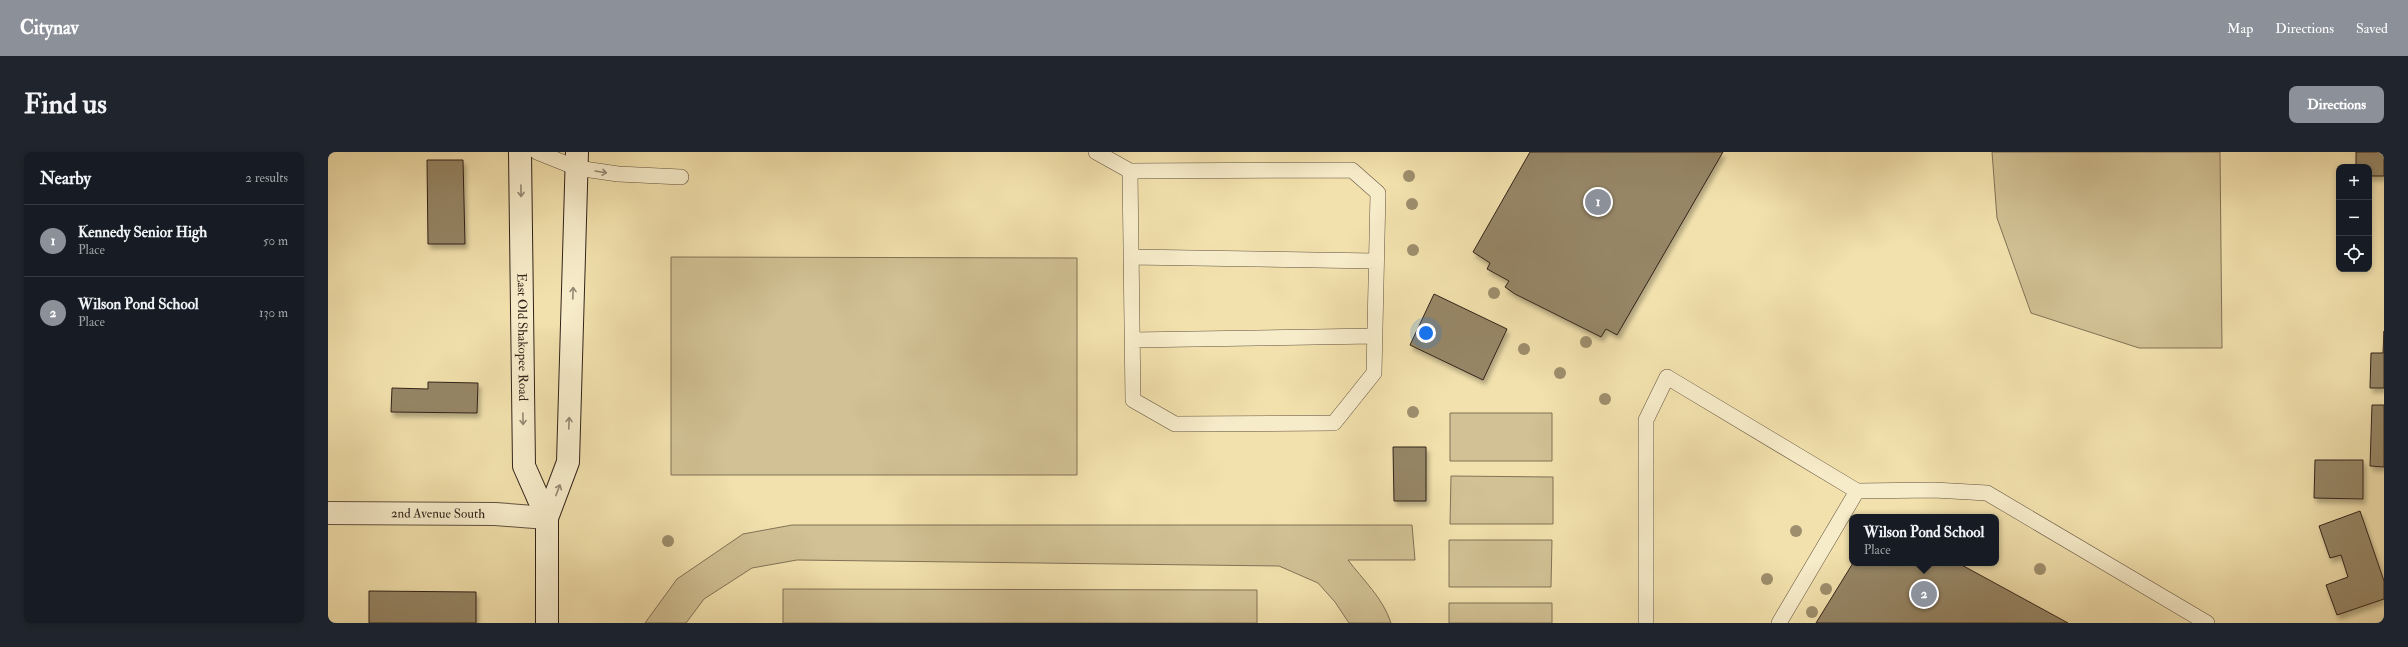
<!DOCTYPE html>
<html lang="en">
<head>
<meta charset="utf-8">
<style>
  body { margin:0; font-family:"IM FELL Double Pica",serif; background:#20242c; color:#f1f3f6 }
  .controls { position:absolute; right:12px; top:12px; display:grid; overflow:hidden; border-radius:8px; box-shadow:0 2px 6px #0003 }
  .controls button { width:36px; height:36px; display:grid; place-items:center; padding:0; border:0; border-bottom:1px solid #363941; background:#171b24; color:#f1f3f6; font:20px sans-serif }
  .you { position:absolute; left:1098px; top:181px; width:14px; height:14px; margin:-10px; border:3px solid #fff; border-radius:50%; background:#1a73e8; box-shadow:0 0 0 6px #1a73e833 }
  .badge { display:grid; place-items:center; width:26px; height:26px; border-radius:50%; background:#8c9099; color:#fff; font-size:13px; font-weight:700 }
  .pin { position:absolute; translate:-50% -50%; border:2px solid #fff; box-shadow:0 1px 4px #0006 }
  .popup { position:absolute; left:1521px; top:362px; width:150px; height:52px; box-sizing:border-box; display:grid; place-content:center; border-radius:8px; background:#171b24; filter:drop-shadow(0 1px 3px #0005); font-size:13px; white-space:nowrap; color:#9ea1a6 }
  .popup b { font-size:15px; color:#f1f3f6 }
  .popup::after { content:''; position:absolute; left:50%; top:100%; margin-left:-8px; border:8px solid transparent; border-top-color:#171b24 }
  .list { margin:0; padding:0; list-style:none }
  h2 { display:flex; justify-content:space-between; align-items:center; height:52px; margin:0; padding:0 16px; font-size:17px }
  h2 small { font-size:13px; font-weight:400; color:#9ea1a6 }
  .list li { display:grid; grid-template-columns:26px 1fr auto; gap:12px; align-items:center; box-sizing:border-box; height:72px; padding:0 16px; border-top:1px solid #363941 }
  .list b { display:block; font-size:15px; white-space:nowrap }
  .list p { margin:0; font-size:13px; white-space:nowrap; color:#9ea1a6 }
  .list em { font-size:13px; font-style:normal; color:#9ea1a6 }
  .icon { flex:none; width:22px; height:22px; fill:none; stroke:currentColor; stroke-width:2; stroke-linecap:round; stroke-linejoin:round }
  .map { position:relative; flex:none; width:2056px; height:471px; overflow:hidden; border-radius:8px }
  header { display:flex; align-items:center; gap:24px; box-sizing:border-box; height:56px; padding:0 20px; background:#8c9099; color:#fff }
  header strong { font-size:19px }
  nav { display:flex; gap:22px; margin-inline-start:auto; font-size:14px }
  .intro { display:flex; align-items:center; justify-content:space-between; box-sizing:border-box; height:96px; padding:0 24px }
  h1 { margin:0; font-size:28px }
  .button { padding:10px 18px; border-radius:8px; background:#8c9099; color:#fff; font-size:14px; font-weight:700 }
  main { display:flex; gap:24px; padding:0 24px }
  aside { flex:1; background:#171b24; border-radius:8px; box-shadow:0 2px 6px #0003 }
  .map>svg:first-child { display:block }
</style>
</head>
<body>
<header>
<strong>Citynav</strong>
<nav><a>Map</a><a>Directions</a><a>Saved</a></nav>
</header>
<div class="intro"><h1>Find us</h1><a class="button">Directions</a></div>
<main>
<aside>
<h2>Nearby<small>2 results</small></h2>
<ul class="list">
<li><span class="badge">1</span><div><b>Kennedy Senior High</b><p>Place</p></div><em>50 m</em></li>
<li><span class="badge">2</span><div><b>Wilson Pond School</b><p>Place</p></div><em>130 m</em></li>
</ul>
</aside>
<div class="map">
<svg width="2056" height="471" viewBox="0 0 2056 471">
  <defs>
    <filter id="shadow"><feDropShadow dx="2.5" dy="4.5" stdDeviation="2" flood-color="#0004"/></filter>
  </defs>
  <rect width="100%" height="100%" fill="#f2e1ad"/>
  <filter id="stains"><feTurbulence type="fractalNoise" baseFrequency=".005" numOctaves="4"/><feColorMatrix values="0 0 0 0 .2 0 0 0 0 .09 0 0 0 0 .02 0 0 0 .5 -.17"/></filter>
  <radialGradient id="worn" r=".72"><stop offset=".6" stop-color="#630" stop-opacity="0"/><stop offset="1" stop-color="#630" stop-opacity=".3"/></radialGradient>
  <path fill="#d1c194" stroke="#827257" d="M 1664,0 L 1892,0 L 1894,196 L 1811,196 L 1703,161 L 1669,66 Z
    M 343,105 L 749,106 L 749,323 L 343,323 Z
    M 1122,261 L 1224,261 L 1224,309 L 1122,309 Z
    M 1123,324 L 1225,325 L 1225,372 L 1122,372 Z
    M 464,373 L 1084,373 L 1087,408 L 1020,408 C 1035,428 1055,446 1063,471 L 1021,471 L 1007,450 L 990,431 L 951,414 L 469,408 L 424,416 L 376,447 L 358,471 L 317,471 L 349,427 L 415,382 Z
    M 1121,388 L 1224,388 L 1223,435 L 1121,435 Z
    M 455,437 L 929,438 L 929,471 L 455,471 Z
    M 1121,451 L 1224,451 L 1224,471 L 1121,471 Z"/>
  <path fill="#968666" stroke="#32231a" filter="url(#shadow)" d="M 1202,0 L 1395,0 L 1289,183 L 1278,177 L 1273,185 L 1187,142 L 1177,135 L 1181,129 L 1159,117 L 1162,111 L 1145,100 Z
    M 2028,0 L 2056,0 L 2056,24 L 2041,24 L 2041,15 L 2028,15 Z
    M 99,8 L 135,8 L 137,92 L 100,92 Z
    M 1106,142 L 1179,177 L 1155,228 L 1082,193 Z
    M 2056,179 L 2056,236 L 2042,236 L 2043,201 L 2055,201 Z
    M 100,230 L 150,231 L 149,261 L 63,260 L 64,236 L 100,237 Z
    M 2044,253 L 2056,253 L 2056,315 L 2042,314 Z
    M 1065,295 L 1098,295 L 1098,349 L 1066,349 Z
    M 1987,308 L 2035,308 L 2035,347 L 1986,346 Z
    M 2032,359 L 2056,429 L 2056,447 L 2009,463 L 1998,433 L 2020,425 L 2013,403 L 2002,406 L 1991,374 Z
    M 1525,411 L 1630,411 L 1740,471 L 1488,471 Z
    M 41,439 L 148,440 L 148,471 L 41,471 Z"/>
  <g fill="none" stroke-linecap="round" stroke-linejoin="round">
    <g stroke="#62523f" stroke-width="16">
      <path id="service" d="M 209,0 L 249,16 L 290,22 L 353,25
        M 768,0 L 802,19 L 1024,18 L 1050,41 L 1046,221 L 1006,271 L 847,272 L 805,248 L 802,19
        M 803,105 L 1048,109
        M 804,188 L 1046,184
        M 1318,471 L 1318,268 L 1339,225 L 1529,339 L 1606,338 L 1659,341 L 1879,471
        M 1451,471 L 1529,339"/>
    </g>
    <g stroke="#62523f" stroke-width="24">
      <g id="minor">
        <path id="s1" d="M 0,361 L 167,362 L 219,366"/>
      </g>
    </g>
    <g stroke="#32231a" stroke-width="24">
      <g id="secondary">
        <path id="s2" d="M 192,0 L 196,314 L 219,366"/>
        <path d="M 219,471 L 219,366 L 240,310 L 249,0"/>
      </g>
    </g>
    <use href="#service" stroke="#f7ecca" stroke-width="15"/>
    <use href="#minor" stroke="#f7ecca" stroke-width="22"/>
    <use href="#secondary" stroke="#f7ecca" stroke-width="22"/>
  </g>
  <g fill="#9e8e6d">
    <circle cx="1081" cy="24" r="6"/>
    <circle cx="1084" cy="52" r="6"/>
    <circle cx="1085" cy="98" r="6"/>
    <circle cx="1166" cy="141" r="6"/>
    <circle cx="1258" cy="190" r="6"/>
    <circle cx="1196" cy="197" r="6"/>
    <circle cx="1232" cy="221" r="6"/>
    <circle cx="1277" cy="247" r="6"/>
    <circle cx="1085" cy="260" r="6"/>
    <circle cx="1468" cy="379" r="6"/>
    <circle cx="340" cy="389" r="6"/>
    <circle cx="1712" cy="417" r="6"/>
    <circle cx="1439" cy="427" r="6"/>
    <circle cx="1498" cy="437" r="6"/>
    <circle cx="1484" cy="460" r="6"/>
  </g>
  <defs><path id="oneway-shaft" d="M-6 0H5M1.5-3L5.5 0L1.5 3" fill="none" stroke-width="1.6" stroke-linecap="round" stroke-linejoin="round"/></defs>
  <g stroke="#948872">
    <use href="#oneway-shaft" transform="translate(273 20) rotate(9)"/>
    <use href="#oneway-shaft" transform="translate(193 39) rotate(89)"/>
    <use href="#oneway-shaft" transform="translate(245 141) rotate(-88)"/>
    <use href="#oneway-shaft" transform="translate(195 267) rotate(89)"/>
    <use href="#oneway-shaft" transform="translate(241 271) rotate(-88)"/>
    <use href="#oneway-shaft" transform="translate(230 338) rotate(-69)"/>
  </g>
  <g text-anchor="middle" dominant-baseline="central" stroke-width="3" stroke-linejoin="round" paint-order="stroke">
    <g font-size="13" fill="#32231a" stroke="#f7ecca">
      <text stroke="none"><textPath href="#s2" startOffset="185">East Old Shakopee Road</textPath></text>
      <text stroke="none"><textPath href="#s1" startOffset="110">2nd Avenue South</textPath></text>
    </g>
  </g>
  <rect width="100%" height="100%" filter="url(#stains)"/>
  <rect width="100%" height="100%" fill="url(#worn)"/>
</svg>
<div class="controls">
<button>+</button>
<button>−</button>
<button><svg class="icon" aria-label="locate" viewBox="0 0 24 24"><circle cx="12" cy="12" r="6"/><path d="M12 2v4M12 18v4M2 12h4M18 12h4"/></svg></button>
</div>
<div class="you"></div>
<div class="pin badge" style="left:1270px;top:50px">1</div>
<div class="pin badge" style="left:1596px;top:442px">2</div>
<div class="popup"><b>Wilson Pond School</b>Place</div>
</div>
</main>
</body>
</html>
